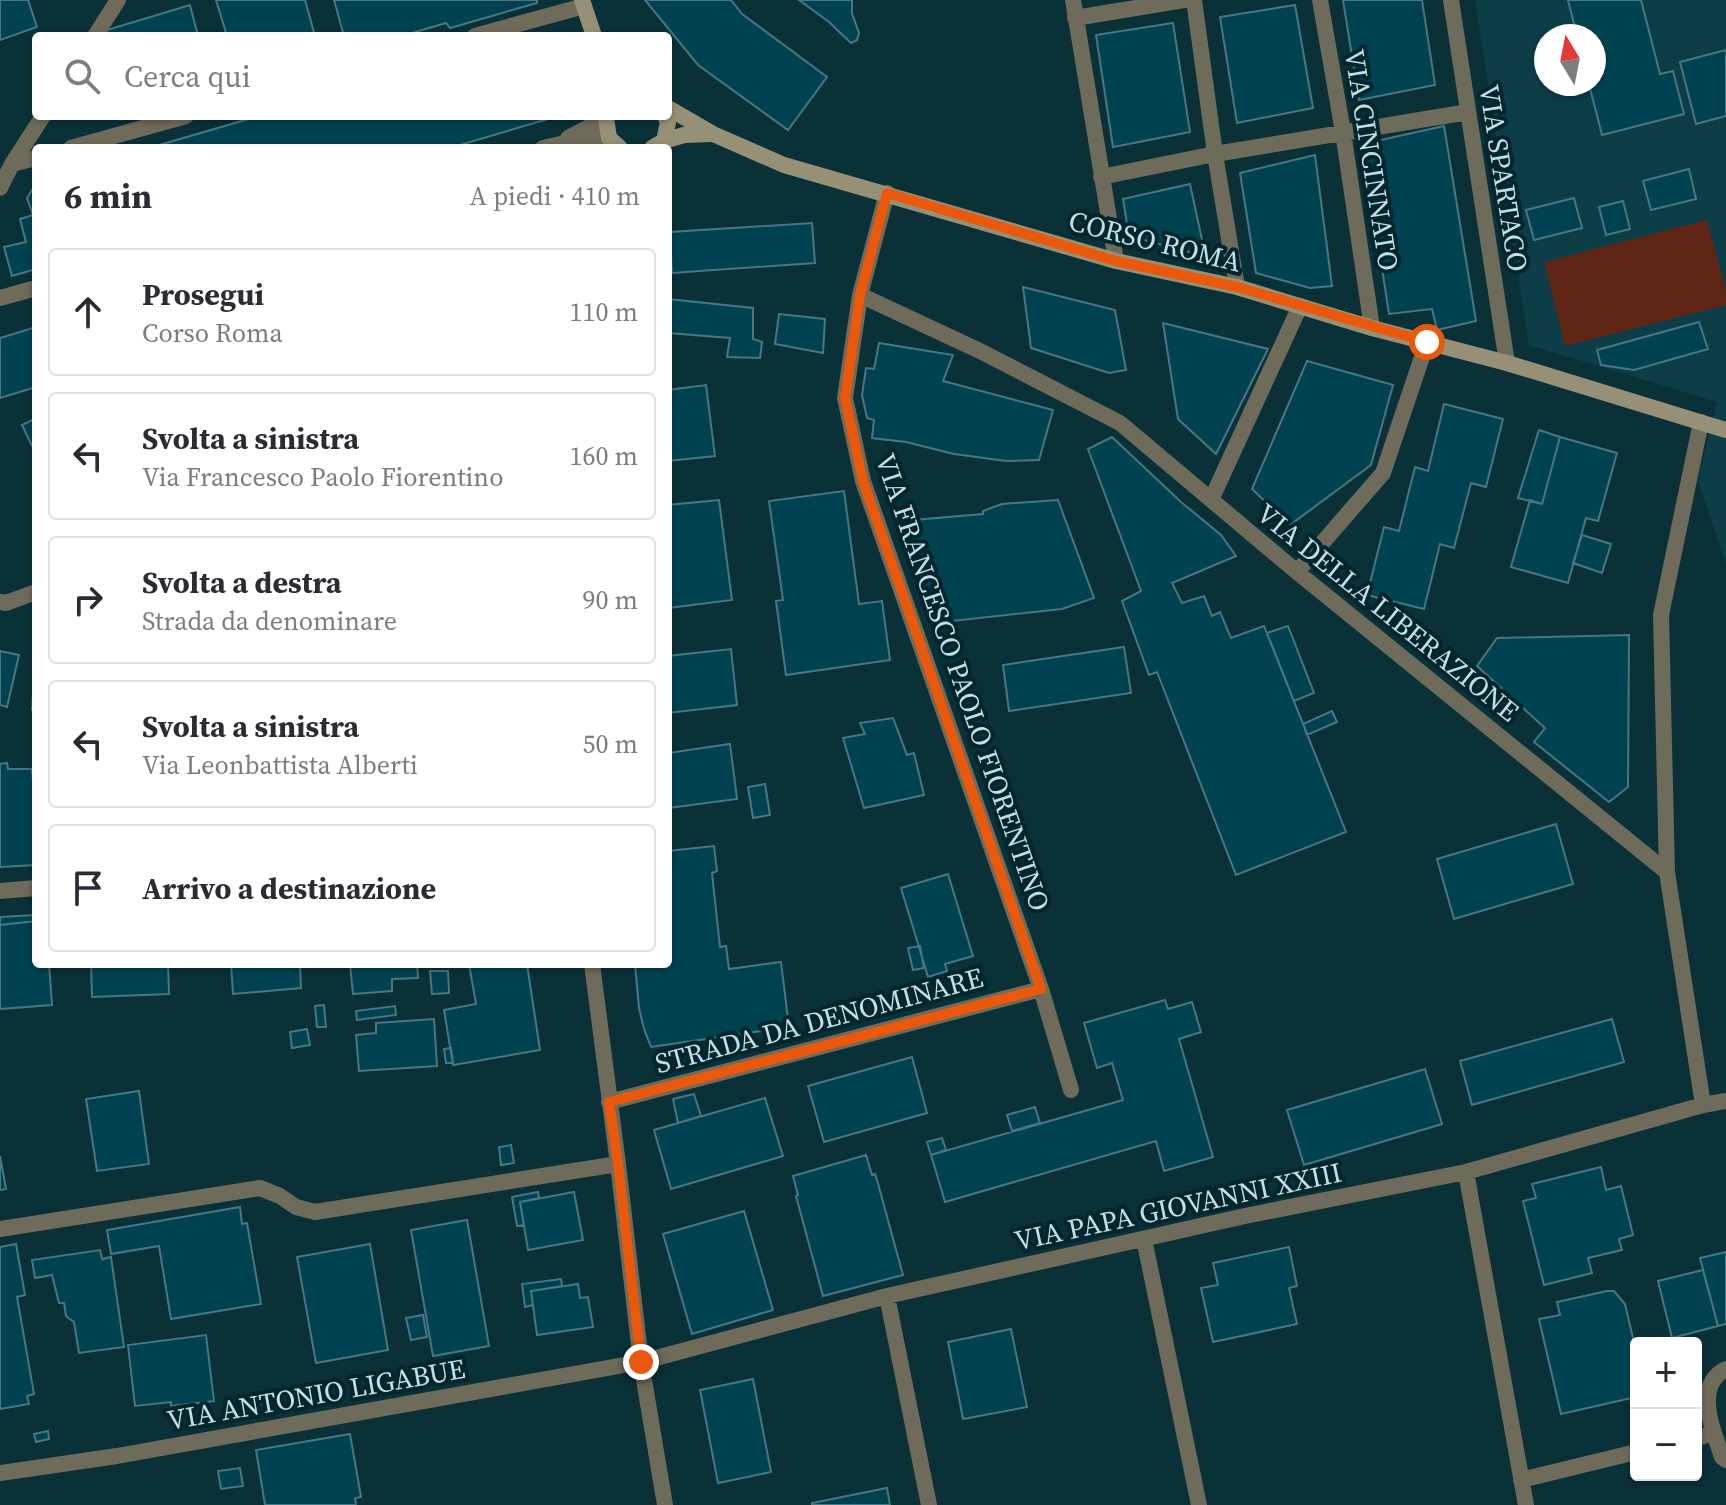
<!DOCTYPE html>
<html lang="it">
<head>
<meta charset="utf-8">
<style>
  body { margin:0; font-family:"Source Serif 4",serif; background:#f2f2f3; color:#2b2b33 }
  .controls { position:absolute; right:24px; bottom:24px; display:grid; overflow:hidden; border-radius:8px; box-shadow:0 2px 6px #0004 }
  .controls button { width:72px; height:72px; display:grid; place-items:center; padding:0; border:0; border-bottom:2px solid #e1e1e2; background:#fff; color:#2b2b33; font:40px sans-serif }
  .compass { position:absolute; left:1534px; top:24px; width:72px; height:72px; border-radius:50%; background:#fff; box-shadow:0 2px 6px #0004; rotate:350deg }
  .stop { position:absolute; width:24px; height:24px; margin:-18px; border:6px solid #ea580c; border-radius:50%; background:#fff }
  .stop.end { background:#ea580c; border-color:#fff; box-shadow:0 2px 8px #0008 }
  .list { margin:0; padding:0; list-style:none }
  h2 { display:flex; justify-content:space-between; align-items:center; height:104px; margin:0; padding:0 32px; font-size:34px }
  h2 small { font-size:26px; font-weight:400; color:#7c7c81 }
  .list li { display:grid; grid-template-columns:52px 1fr auto; gap:24px; align-items:center; box-sizing:border-box; height:128px; margin:0 16px 16px; padding:0 16px; border:2px solid #e1e1e2; border-radius:8px }
  .list b { display:block; font-size:30px; white-space:nowrap }
  .list p { margin:0; font-size:26px; white-space:nowrap; color:#7c7c81 }
  .list em { font-size:26px; font-style:normal; color:#7c7c81 }
  .icon { flex:none; width:44px; height:44px; fill:none; stroke:currentColor; stroke-width:2; stroke-linecap:round; stroke-linejoin:round }
  .map { position:relative; flex:none; width:1726px; height:1505px; overflow:hidden }
  .search { position:absolute; background:#fff; box-shadow:0 2px 6px #0004; left:32px; top:32px; width:640px; height:88px; display:flex; align-items:center; gap:20px; box-sizing:border-box; padding:0 28px; border-radius:8px; color:#7c7c81; font-size:30px }
  .panel { position:absolute; background:#fff; box-shadow:0 2px 6px #0004; left:32px; top:144px; width:640px; height:824px; border-radius:8px }
  .map>svg:first-child { display:block }
</style>
</head>
<body>
<div class="map">
<svg width="1726" height="1505" viewBox="0 0 1726 1505">
  <rect width="100%" height="100%" fill="#0a3038"/>
  <path fill="#0d3d47" fill-rule="evenodd" d="M 1475,0 L 1726,0 L 1726,564 L 1698,480 L 1717,402 L 1529,345 ZM 1546,36 L 1594,36 L 1594,84 L 1546,84 Z"/>
  <path fill="#5f2515" d="M 1707,220 L 1726,292 L 1726,305 L 1565,346 L 1544,262 Z"/>
  <path fill="#004250" stroke="#477783" stroke-width="2" d="M 0,0 L 28,0 L 37,27 L 0,40 Z
    M 216,0 L 305,0 L 315,36 L 227,36 Z
    M 334,0 L 537,0 L 537,3 L 450,28 L 446,23 L 402,36 L 344,36 Z
    M 645,0 L 731,0 L 742,14 L 827,77 L 788,130 L 698,65 Z
    M 799,0 L 852,0 L 852,13 L 859,33 L 857,40 L 851,43 L 829,22 Z
    M 1343,0 L 1422,0 L 1435,85 L 1359,100 Z
    M 1568,0 L 1641,0 L 1660,74 L 1673,71 L 1684,114 L 1602,135 L 1589,84 L 1594,84 L 1594,36 L 1577,36 Z
    M 190,5 L 198,36 L 104,36 L 107,30 Z
    M 1295,5 L 1313,108 L 1237,123 L 1220,17 Z
    M 1173,23 L 1190,132 L 1113,147 L 1096,35 Z
    M 1726,50 L 1726,116 L 1696,124 L 1680,62 Z
    M 259,116 L 558,116 L 450,148 L 149,148 Z
    M 1444,126 L 1476,321 L 1437,330 L 1432,309 L 1389,314 L 1363,144 Z
    M 1315,155 L 1332,286 L 1310,288 L 1256,273 L 1240,173 Z
    M 1689,169 L 1696,199 L 1651,210 L 1643,181 Z
    M 36,183 L 36,269 L 12,276 L 4,247 L 26,242 L 20,219 L 33,215 L 27,198 Z
    M 1190,184 L 1204,249 L 1189,252 L 1129,236 L 1123,199 Z
    M 1574,198 L 1582,228 L 1534,240 L 1526,210 Z
    M 1623,201 L 1630,229 L 1606,235 L 1599,207 Z
    M 812,223 L 815,263 L 672,273 L 670,232 Z
    M 1023,287 L 1115,310 L 1126,370 L 1109,373 L 1031,348 Z
    M 668,299 L 753,308 L 753,339 L 762,342 L 760,358 L 727,357 L 730,338 L 668,333 Z
    M 779,314 L 825,319 L 823,353 L 775,344 Z
    M 1699,322 L 1708,349 L 1634,370 L 1601,365 L 1597,350 Z
    M 1163,323 L 1268,349 L 1216,454 L 1178,419 Z
    M 36,327 L 36,387 L 0,398 L 0,338 Z
    M 879,343 L 953,355 L 943,381 L 1053,410 L 1039,460 L 1006,461 L 954,454 L 906,442 L 872,438 L 874,420 L 867,418 L 862,395 L 866,368 L 874,369 Z
    M 1307,361 L 1393,385 L 1371,465 L 1290,525 L 1252,489 Z
    M 706,385 L 715,456 L 668,461 L 668,390 Z
    M 1444,404 L 1503,419 L 1486,487 L 1471,483 L 1454,548 L 1440,544 L 1424,609 L 1367,595 L 1384,527 L 1399,531 L 1415,467 L 1428,471 Z
    M 36,418 L 36,444 L 32,446 L 22,425 Z
    M 1539,430 L 1560,437 L 1542,504 L 1518,498 Z
    M 1112,437 L 1181,502 L 1221,535 L 1236,556 L 1172,583 L 1182,603 L 1204,596 L 1212,616 L 1220,612 L 1231,638 L 1264,626 L 1346,832 L 1236,875 L 1157,672 L 1149,675 L 1122,601 L 1141,591 L 1088,449 Z
    M 1560,437 L 1617,453 L 1598,521 L 1586,518 L 1568,583 L 1511,567 L 1530,500 L 1542,504 Z
    M 844,491 L 859,604 L 882,601 L 890,660 L 786,675 L 776,601 L 783,600 L 769,501 Z
    M 719,500 L 732,600 L 668,608 L 668,505 Z
    M 1058,500 L 1094,598 L 1062,609 L 934,623 L 902,521 L 983,514 L 983,511 L 1002,504 Z
    M 1582,535 L 1611,544 L 1602,573 L 1573,563 Z
    M 1288,626 L 1314,693 L 1294,701 L 1267,633 Z
    M 1629,635 L 1628,787 L 1609,802 L 1534,742 L 1545,728 L 1477,666 L 1497,638 Z
    M 1124,647 L 1131,693 L 1009,711 L 1003,665 Z
    M 731,649 L 737,705 L 668,713 L 668,656 Z
    M 0,651 L 19,655 L 7,707 L 0,705 Z
    M 34,675 L 36,675 L 36,711 L 32,710 Z
    M 1332,711 L 1337,722 L 1307,735 L 1303,724 Z
    M 893,718 L 907,755 L 914,753 L 924,795 L 864,808 L 843,738 L 865,734 L 860,723 Z
    M 730,744 L 737,799 L 668,808 L 668,753 Z
    M 7,763 L 8,769 L 32,769 L 36,823 L 36,865 L 0,867 L 0,764 Z
    M 765,784 L 770,815 L 753,818 L 748,787 Z
    M 1556,824 L 1573,884 L 1454,919 L 1437,859 Z
    M 714,846 L 717,871 L 712,873 L 720,947 L 726,946 L 729,969 L 781,962 L 789,1027 L 651,1047 L 644,1029 L 639,1008 L 635,964 L 668,964 L 668,851 Z
    M 948,874 L 973,956 L 945,964 L 947,971 L 928,977 L 901,888 Z
    M 35,915 L 36,921 L 0,925 L 0,917 Z
    M 36,921 L 36,964 L 49,964 L 52,1005 L 0,1009 L 0,925 Z
    M 920,946 L 924,968 L 913,970 L 908,948 Z
    M 91,964 L 168,964 L 169,994 L 92,997 Z
    M 231,964 L 300,964 L 301,988 L 233,994 Z
    M 350,964 L 417,964 L 418,978 L 392,979 L 392,991 L 353,994 Z
    M 469,964 L 527,964 L 540,1050 L 453,1065 L 444,1010 L 476,1004 Z
    M 430,971 L 448,971 L 449,993 L 432,994 Z
    M 1165,1000 L 1168,1009 L 1192,1002 L 1201,1032 L 1179,1039 L 1213,1157 L 1164,1171 L 1156,1141 L 945,1202 L 931,1155 L 1123,1100 L 1112,1063 L 1097,1068 L 1084,1023 Z
    M 324,1005 L 326,1027 L 317,1027 L 315,1006 Z
    M 395,1006 L 396,1015 L 357,1020 L 356,1011 Z
    M 434,1019 L 437,1066 L 359,1071 L 356,1035 L 376,1033 L 376,1023 Z
    M 1612,1019 L 1624,1062 L 1472,1105 L 1460,1061 Z
    M 307,1029 L 310,1045 L 292,1048 L 290,1032 Z
    M 451,1048 L 453,1063 L 446,1063 L 444,1049 Z
    M 912,1057 L 927,1113 L 824,1142 L 808,1086 Z
    M 1425,1069 L 1442,1124 L 1304,1165 L 1287,1110 Z
    M 139,1091 L 149,1164 L 97,1171 L 86,1099 Z
    M 694,1094 L 701,1116 L 678,1123 L 673,1099 Z
    M 765,1098 L 783,1156 L 671,1189 L 654,1130 Z
    M 1035,1107 L 1040,1123 L 1012,1131 L 1007,1115 Z
    M 942,1138 L 946,1150 L 931,1155 L 927,1142 Z
    M 511,1145 L 514,1163 L 501,1165 L 499,1147 Z
    M 866,1155 L 872,1175 L 875,1174 L 877,1180 L 903,1275 L 823,1296 L 796,1196 L 798,1195 L 793,1176 Z
    M 0,1156 L 6,1189 L 0,1190 Z
    M 1601,1167 L 1606,1190 L 1621,1186 L 1633,1235 L 1619,1239 L 1622,1250 L 1588,1258 L 1592,1273 L 1544,1285 L 1523,1201 L 1536,1198 L 1532,1184 Z
    M 538,1192 L 539,1198 L 520,1202 L 524,1225 L 517,1226 L 512,1197 Z
    M 574,1192 L 583,1240 L 528,1250 L 520,1202 Z
    M 240,1207 L 242,1224 L 247,1223 L 261,1304 L 171,1319 L 159,1246 L 111,1254 L 107,1230 Z
    M 744,1211 L 773,1310 L 692,1334 L 663,1234 Z
    M 467,1220 L 489,1346 L 433,1356 L 411,1230 Z
    M 16,1244 L 25,1295 L 17,1297 L 34,1394 L 27,1396 L 29,1404 L 0,1409 L 0,1247 Z
    M 370,1244 L 388,1350 L 316,1363 L 297,1257 Z
    M 1289,1247 L 1297,1286 L 1289,1288 L 1297,1324 L 1213,1342 L 1201,1288 L 1218,1285 L 1213,1263 Z
    M 100,1250 L 102,1259 L 111,1257 L 124,1347 L 79,1353 L 74,1322 L 66,1316 L 64,1303 L 59,1303 L 52,1275 L 35,1278 L 32,1260 Z
    M 1726,1252 L 1726,1324 L 1718,1326 L 1700,1258 Z
    M 1703,1270 L 1718,1326 L 1672,1338 L 1658,1281 Z
    M 561,1279 L 562,1286 L 531,1291 L 533,1305 L 525,1307 L 522,1284 Z
    M 578,1284 L 580,1298 L 588,1297 L 593,1327 L 537,1335 L 531,1291 Z
    M 1607,1291 L 1614,1291 L 1625,1304 L 1636,1351 L 1636,1397 L 1561,1414 L 1539,1319 L 1560,1315 L 1557,1302 Z
    M 423,1315 L 427,1337 L 411,1340 L 406,1318 Z
    M 1011,1329 L 1027,1407 L 963,1419 L 948,1342 Z
    M 206,1335 L 214,1401 L 171,1406 L 171,1402 L 135,1406 L 128,1345 Z
    M 753,1379 L 771,1472 L 718,1483 L 700,1390 Z
    M 274,1394 L 275,1401 L 247,1406 L 246,1398 Z
    M 178,1406 L 180,1415 L 170,1416 L 168,1408 Z
    M 48,1431 L 49,1439 L 36,1442 L 34,1434 Z
    M 350,1434 L 361,1497 L 355,1498 L 356,1505 L 265,1505 L 256,1450 Z
    M 240,1468 L 243,1486 L 221,1489 L 218,1471 Z
    M 887,1488 L 890,1505 L 812,1505 L 812,1503 Z"/>
  <g fill="none" stroke-linecap="round" stroke-linejoin="round">
    <path stroke="#6f6b5b" stroke-width="16" d="M 1073,0 L 1116,261
      M 1194,0 L 1215,154 L 1237,287
      M 1320,0 L 1343,132 L 1372,328
      M 1451,0 L 1507,363
      M 1075,18 L 1184,0
      M 95,36 L 118,0
      M 475,36 L 584,6
      M 568,138 L 606,118
      M 71,148 L 186,116
      M 543,148 L 582,139 L 609,138
      M 12,164 L 36,158
      M 1101,177 L 1215,154 L 1468,112
      M 0,188 L 12,164 L 43,116
      M 887,193 L 860,295 L 845,398 L 863,481 L 1041,989 L 1071,1090
      M 860,295 L 980,351 L 1120,423 L 1297,572 L 1667,872 L 1703,1105
      M 0,298 L 36,288
      M 1211,500 L 1300,306
      M 1297,572 L 1383,473 L 1427,342
      M 0,602 L 6,603 L 36,592
      M 1667,872 L 1661,615 L 1701,422
      M 0,891 L 36,888
      M 592,964 L 618,1164 L 641,1362 L 665,1505
      M 609,1102 L 1041,989
      M 1466,1172 L 1526,1505
      M 0,1229 L 260,1188 L 280,1196 L 296,1207 L 315,1212 L 618,1164
      M 1144,1239 L 1199,1505
      M 887,1296 L 929,1505
      M 1714,1433 C 1707,1412 1701,1381 1726,1369
      M 1696,1438 L 1714,1433 L 1722,1457 L 1726,1460
      M 0,1473 L 117,1456 L 641,1362 L 887,1296 L 1245,1216 L 1466,1172 L 1703,1105 L 1726,1101
      M 1521,1480 L 1636,1452"/>
    <path stroke="#969076" stroke-width="16" d="M 582,0 L 594,36
      M 668,108 L 713,134 L 784,165 L 1116,261 L 1237,287 L 1372,328 L 1507,363 L 1726,430
      M 607,116 L 606,118 L 609,138 L 620,148
      M 664,141 L 684,135 L 711,134
      M 652,148 L 664,141 L 668,122 L 665,116"/>
  </g>
  <g fill="none" stroke-linecap="round" stroke-linejoin="round">
    <path stroke="#ea580c" stroke-width="10" d="M 641,1362 L 618,1164 L 609,1102 L 1041,989 L 863,481 L 845,398 L 860,295 L 887,193 L 1116,261 L 1237,287 L 1427,342"/>
  </g>
  <g text-anchor="middle" dominant-baseline="central" stroke-width="8" stroke-linejoin="round" paint-order="stroke">
    <g font-size="28" fill="#c5dde4" stroke="#00262e">
      <text transform="translate(1372 160) rotate(81)">VIA CINCINNATO</text>
      <text transform="translate(1504 178) rotate(81)">VIA SPARTACO</text>
      <text transform="translate(1155 241) rotate(14)">CORSO ROMA</text>
      <text transform="translate(1388 612) rotate(39)">VIA DELLA LIBERAZIONE</text>
      <text transform="translate(963 682) rotate(71)">VIA FRANCESCO PAOLO FIORENTINO</text>
      <text transform="translate(819 1020) rotate(-15)">STRADA DA DENOMINARE</text>
      <text transform="translate(1178 1206) rotate(-12)">VIA PAPA GIOVANNI XXIII</text>
      <text transform="translate(316 1394) rotate(-10)">VIA ANTONIO LIGABUE</text>
    </g>
  </g>
</svg>
<div class="controls">
<button>+</button>
<button>−</button>
</div>
<svg class="compass" viewBox="-18 -18 36 36"><path d="M0-13l5 13h-10z" fill="#e53935"/><path d="M0 13l5-13h-10z" fill="#7c7c81"/></svg>
<div class="stop" style="left:1427px;top:342px"></div>
<div class="stop end" style="left:641px;top:1362px"></div>
<div class="search"><svg class="icon" aria-label="search" viewBox="0 0 24 24"><circle cx="10" cy="10" r="6"/><path d="M15 15l6 6"/></svg>Cerca qui</div>
<section class="panel">
<h2>6 min<small>A piedi · 410 m</small></h2>
<ul class="list">
<li><svg class="icon" aria-label="ahead" viewBox="0 0 24 24"><path d="M12 20V5M6 11l6-6 6 6"/></svg><div><b>Prosegui</b><p>Corso Roma</p></div><em>110 m</em></li>
<li><svg class="icon" aria-label="left" viewBox="0 0 24 24"><path d="M17 20v-9H6M10 6l-5 5 5 5"/></svg><div><b>Svolta a sinistra</b><p>Via Francesco Paolo Fiorentino</p></div><em>160 m</em></li>
<li><svg class="icon" aria-label="right" viewBox="0 0 24 24"><path d="M7 20v-9h11M14 6l5 5-5 5"/></svg><div><b>Svolta a destra</b><p>Strada da denominare</p></div><em>90 m</em></li>
<li><svg class="icon" aria-label="left" viewBox="0 0 24 24"><path d="M17 20v-9H6M10 6l-5 5 5 5"/></svg><div><b>Svolta a sinistra</b><p>Via Leonbattista Alberti</p></div><em>50 m</em></li>
<li><svg class="icon" aria-label="arrive" viewBox="0 0 24 24"><path d="M6 21V4h12l-3 4 3 4H6"/></svg><div><b>Arrivo a destinazione</b></div></li>
</ul>
</section>
</div>
</body>
</html>
